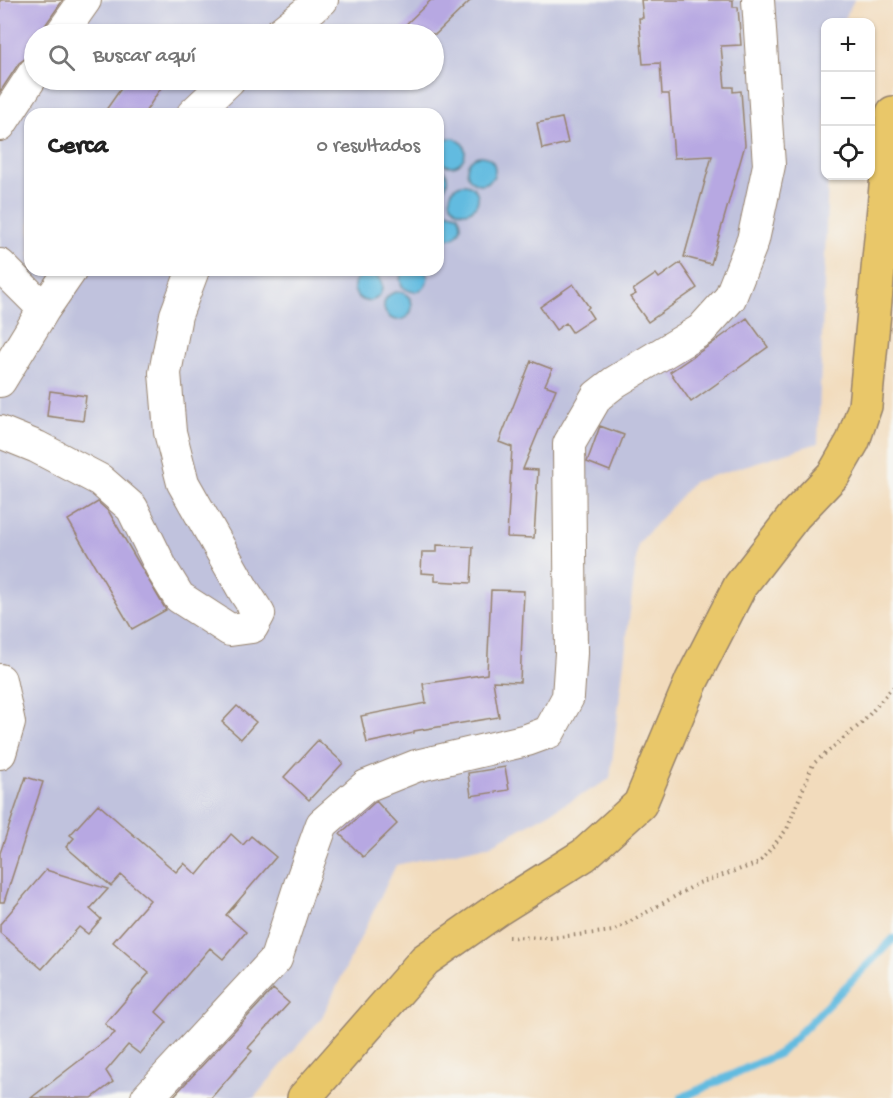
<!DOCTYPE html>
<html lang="es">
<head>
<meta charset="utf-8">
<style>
  body { margin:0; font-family:"Gochi Hand",sans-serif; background:#f2f2f2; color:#222 }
  .controls { position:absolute; right:18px; top:18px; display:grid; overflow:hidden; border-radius:12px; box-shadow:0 2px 4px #0004 }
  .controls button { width:54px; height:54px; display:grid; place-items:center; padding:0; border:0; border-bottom:2px solid #e0e0e0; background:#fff; color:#222; font:30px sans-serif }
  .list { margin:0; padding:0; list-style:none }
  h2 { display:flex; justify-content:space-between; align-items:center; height:78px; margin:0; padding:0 24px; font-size:26px }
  h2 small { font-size:20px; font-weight:400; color:#767676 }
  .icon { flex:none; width:33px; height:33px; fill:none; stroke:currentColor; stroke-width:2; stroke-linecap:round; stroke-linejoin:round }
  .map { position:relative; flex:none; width:893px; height:1098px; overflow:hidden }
  .search { position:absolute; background:#fff; box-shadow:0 2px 4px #0004; left:24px; top:24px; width:420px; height:66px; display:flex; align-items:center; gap:15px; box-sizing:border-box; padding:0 21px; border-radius:33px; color:#767676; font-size:22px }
  .panel { position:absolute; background:#fff; box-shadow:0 2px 4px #0004; left:24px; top:108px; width:420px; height:168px; border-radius:18px }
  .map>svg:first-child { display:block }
</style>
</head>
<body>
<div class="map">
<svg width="893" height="1098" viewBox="0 0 893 1098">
  <rect width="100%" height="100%" fill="#f6f6f2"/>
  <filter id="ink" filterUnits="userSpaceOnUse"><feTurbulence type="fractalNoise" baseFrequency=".0167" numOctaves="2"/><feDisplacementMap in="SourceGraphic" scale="12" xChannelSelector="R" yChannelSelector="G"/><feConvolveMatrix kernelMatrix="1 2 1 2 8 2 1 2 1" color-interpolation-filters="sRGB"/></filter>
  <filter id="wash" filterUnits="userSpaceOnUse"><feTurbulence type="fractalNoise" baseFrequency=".008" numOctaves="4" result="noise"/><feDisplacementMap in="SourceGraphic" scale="24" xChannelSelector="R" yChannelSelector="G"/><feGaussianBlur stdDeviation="1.35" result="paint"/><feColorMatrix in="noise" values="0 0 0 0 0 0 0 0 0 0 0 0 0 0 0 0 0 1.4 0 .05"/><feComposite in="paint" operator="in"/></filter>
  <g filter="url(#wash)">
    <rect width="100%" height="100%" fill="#f2dbbc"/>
    <path fill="#c0c2dd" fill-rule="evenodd" d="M 0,0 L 854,0 L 843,22 L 826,22 L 826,176 L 828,176 L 818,443 L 693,482 L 638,544 L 610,779 L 493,844 L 396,865 L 322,1017 L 254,1098 L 0,1098 ZM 34,34 L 434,34 L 434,80 L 34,80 ZM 30,114 L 438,114 L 438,270 L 30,270 Z"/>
    <path fill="#62bbe0" stroke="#4e727f" stroke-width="1.5" d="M437 152a14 14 0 1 1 28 0a14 14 0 1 1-28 0Z
      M467 170a14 14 0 1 1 28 0a14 14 0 1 1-28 0Z
      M 438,166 C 451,173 450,186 438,193 Z
      M450 198a14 14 0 1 1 28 0a14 14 0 1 1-28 0Z
      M 446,211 L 457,214 C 468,228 454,246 438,235 L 438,215 Z
      M 403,270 L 425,270 L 428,277 C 426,292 413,296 402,286 L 400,279 Z
      M354 287a14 14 0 1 1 28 0a14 14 0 1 1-28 0Z
      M384 306a14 14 0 1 1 28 0a14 14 0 1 1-28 0Z"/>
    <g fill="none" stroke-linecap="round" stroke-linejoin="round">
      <path stroke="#62bbe0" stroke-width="8" d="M 681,1098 L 780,1053 L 893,939"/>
    </g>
    <g id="blocks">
      <path fill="#b7a8e2" d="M 0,0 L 63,0 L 46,24 L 43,34 L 34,34 L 34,48 L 29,56 L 19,63 L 0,92 Z
        M 431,0 L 471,0 L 436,34 L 396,34 Z
        M 641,0 L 733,0 L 733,7 L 738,7 L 741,45 L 721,46 L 725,87 L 733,87 L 733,92 L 741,91 L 745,145 L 711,264 L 684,257 L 712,156 L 674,158 L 669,94 L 662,94 L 660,63 L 643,64 L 639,18 L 643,18 Z
        M 127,80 L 166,80 L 144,114 L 103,114 Z
        M 562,118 L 568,143 L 542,149 L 537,123 Z
        M 680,263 L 697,288 L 648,322 L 630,297 L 636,294 L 633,290 L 656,274 L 659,278 Z
        M 573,284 L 589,307 L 587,309 L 593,318 L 572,332 L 566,323 L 556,330 L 540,307 Z
        M 747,318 L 768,347 L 691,402 L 670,372 L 710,345 Z
        M 531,361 L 552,369 L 545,385 L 556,389 L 523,469 L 538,470 L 534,538 L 507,537 L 512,447 L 499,442 Z
        M 50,391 L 86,396 L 83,421 L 47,416 Z
        M 600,426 L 624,435 L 610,471 L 587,462 Z
        M 98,502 L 109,512 L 166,610 L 132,629 L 68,520 Z
        M 437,545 L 473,547 L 471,583 L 435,581 L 435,574 L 421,573 L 422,552 L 437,552 Z
        M 491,590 L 524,591 L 520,682 L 493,681 L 499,717 L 414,731 L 414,733 L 367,743 L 361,716 L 426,703 L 423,684 L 487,674 Z
        M 237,706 L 256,722 L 241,739 L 222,722 Z
        M 318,740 L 343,763 L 309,800 L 284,777 Z
        M 505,767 L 509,790 L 471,796 L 468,773 Z
        M 26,777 L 43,782 L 4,902 L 0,902 L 0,853 Z
        M 376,801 L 397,824 L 363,857 L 340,834 Z
        M 98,804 L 176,872 L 184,863 L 197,875 L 231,834 L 243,845 L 251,836 L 276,857 L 226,915 L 246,932 L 223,959 L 210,948 L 156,1012 L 167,1022 L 140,1054 L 128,1045 L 106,1071 L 113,1082 L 92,1098 L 31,1098 L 115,1033 L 105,1024 L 149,973 L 113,942 L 150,900 L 121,875 L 111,886 L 66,847 L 74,838 L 70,835 Z
        M 46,870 L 108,889 L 90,909 L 101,919 L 88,934 L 79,927 L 42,969 L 0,933 L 0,924 Z
        M 273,989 L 289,1003 L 248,1048 L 252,1051 L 211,1098 L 172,1098 Z"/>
    </g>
  </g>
  <g filter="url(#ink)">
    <use href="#blocks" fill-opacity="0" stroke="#96826d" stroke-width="1.5"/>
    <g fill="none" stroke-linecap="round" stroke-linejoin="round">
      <g stroke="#96826d" stroke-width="34">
        <path id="minor" d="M 61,34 L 85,0
          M 279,34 L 322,0
          M 193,114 L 229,80
          M 0,125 L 34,73
          M 0,265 L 44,309
          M 0,381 L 44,309 L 71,270
          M 0,432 L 37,447 L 100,480 L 132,508 L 163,571 L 179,597 L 230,630 L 252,627 L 259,614 L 244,591 L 183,483 L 170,432 L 165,373 L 176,315 L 193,270
          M 0,680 L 9,723 L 0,753
          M 147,1098 L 276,959 L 300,885 L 322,824 L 366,786 L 416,766 L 527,740 L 549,732 L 568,697 L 571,653 L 569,444 L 597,396 L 615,382 L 701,330 L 730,298 L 753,240 L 769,165 L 758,0"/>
      </g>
      <g stroke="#96826d" stroke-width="36">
        <path id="major" d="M 304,1098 L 425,960 L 498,909 L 584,855 L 640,804 L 692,680 L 740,586 L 795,515 L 834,474 L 853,441 L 865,406 L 893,113"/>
      </g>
      <path stroke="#96826d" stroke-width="4" stroke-dasharray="1.5 4.5" stroke-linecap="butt" d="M 508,937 L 550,938 L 613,931 L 699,883 L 759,863 L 787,829 L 813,764 L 863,722 L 893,687"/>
      <use href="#minor" stroke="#fff" stroke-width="32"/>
      <use href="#major" stroke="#e9c769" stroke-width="33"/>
    </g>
  </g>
</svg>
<div class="controls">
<button>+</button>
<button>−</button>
<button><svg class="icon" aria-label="locate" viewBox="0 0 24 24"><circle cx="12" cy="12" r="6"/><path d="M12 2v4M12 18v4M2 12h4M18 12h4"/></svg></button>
</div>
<div class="search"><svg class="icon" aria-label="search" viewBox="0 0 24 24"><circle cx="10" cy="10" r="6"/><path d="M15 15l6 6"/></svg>Buscar aquí</div>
<section class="panel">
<h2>Cerca<small>0 resultados</small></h2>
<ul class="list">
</ul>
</section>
</div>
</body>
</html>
